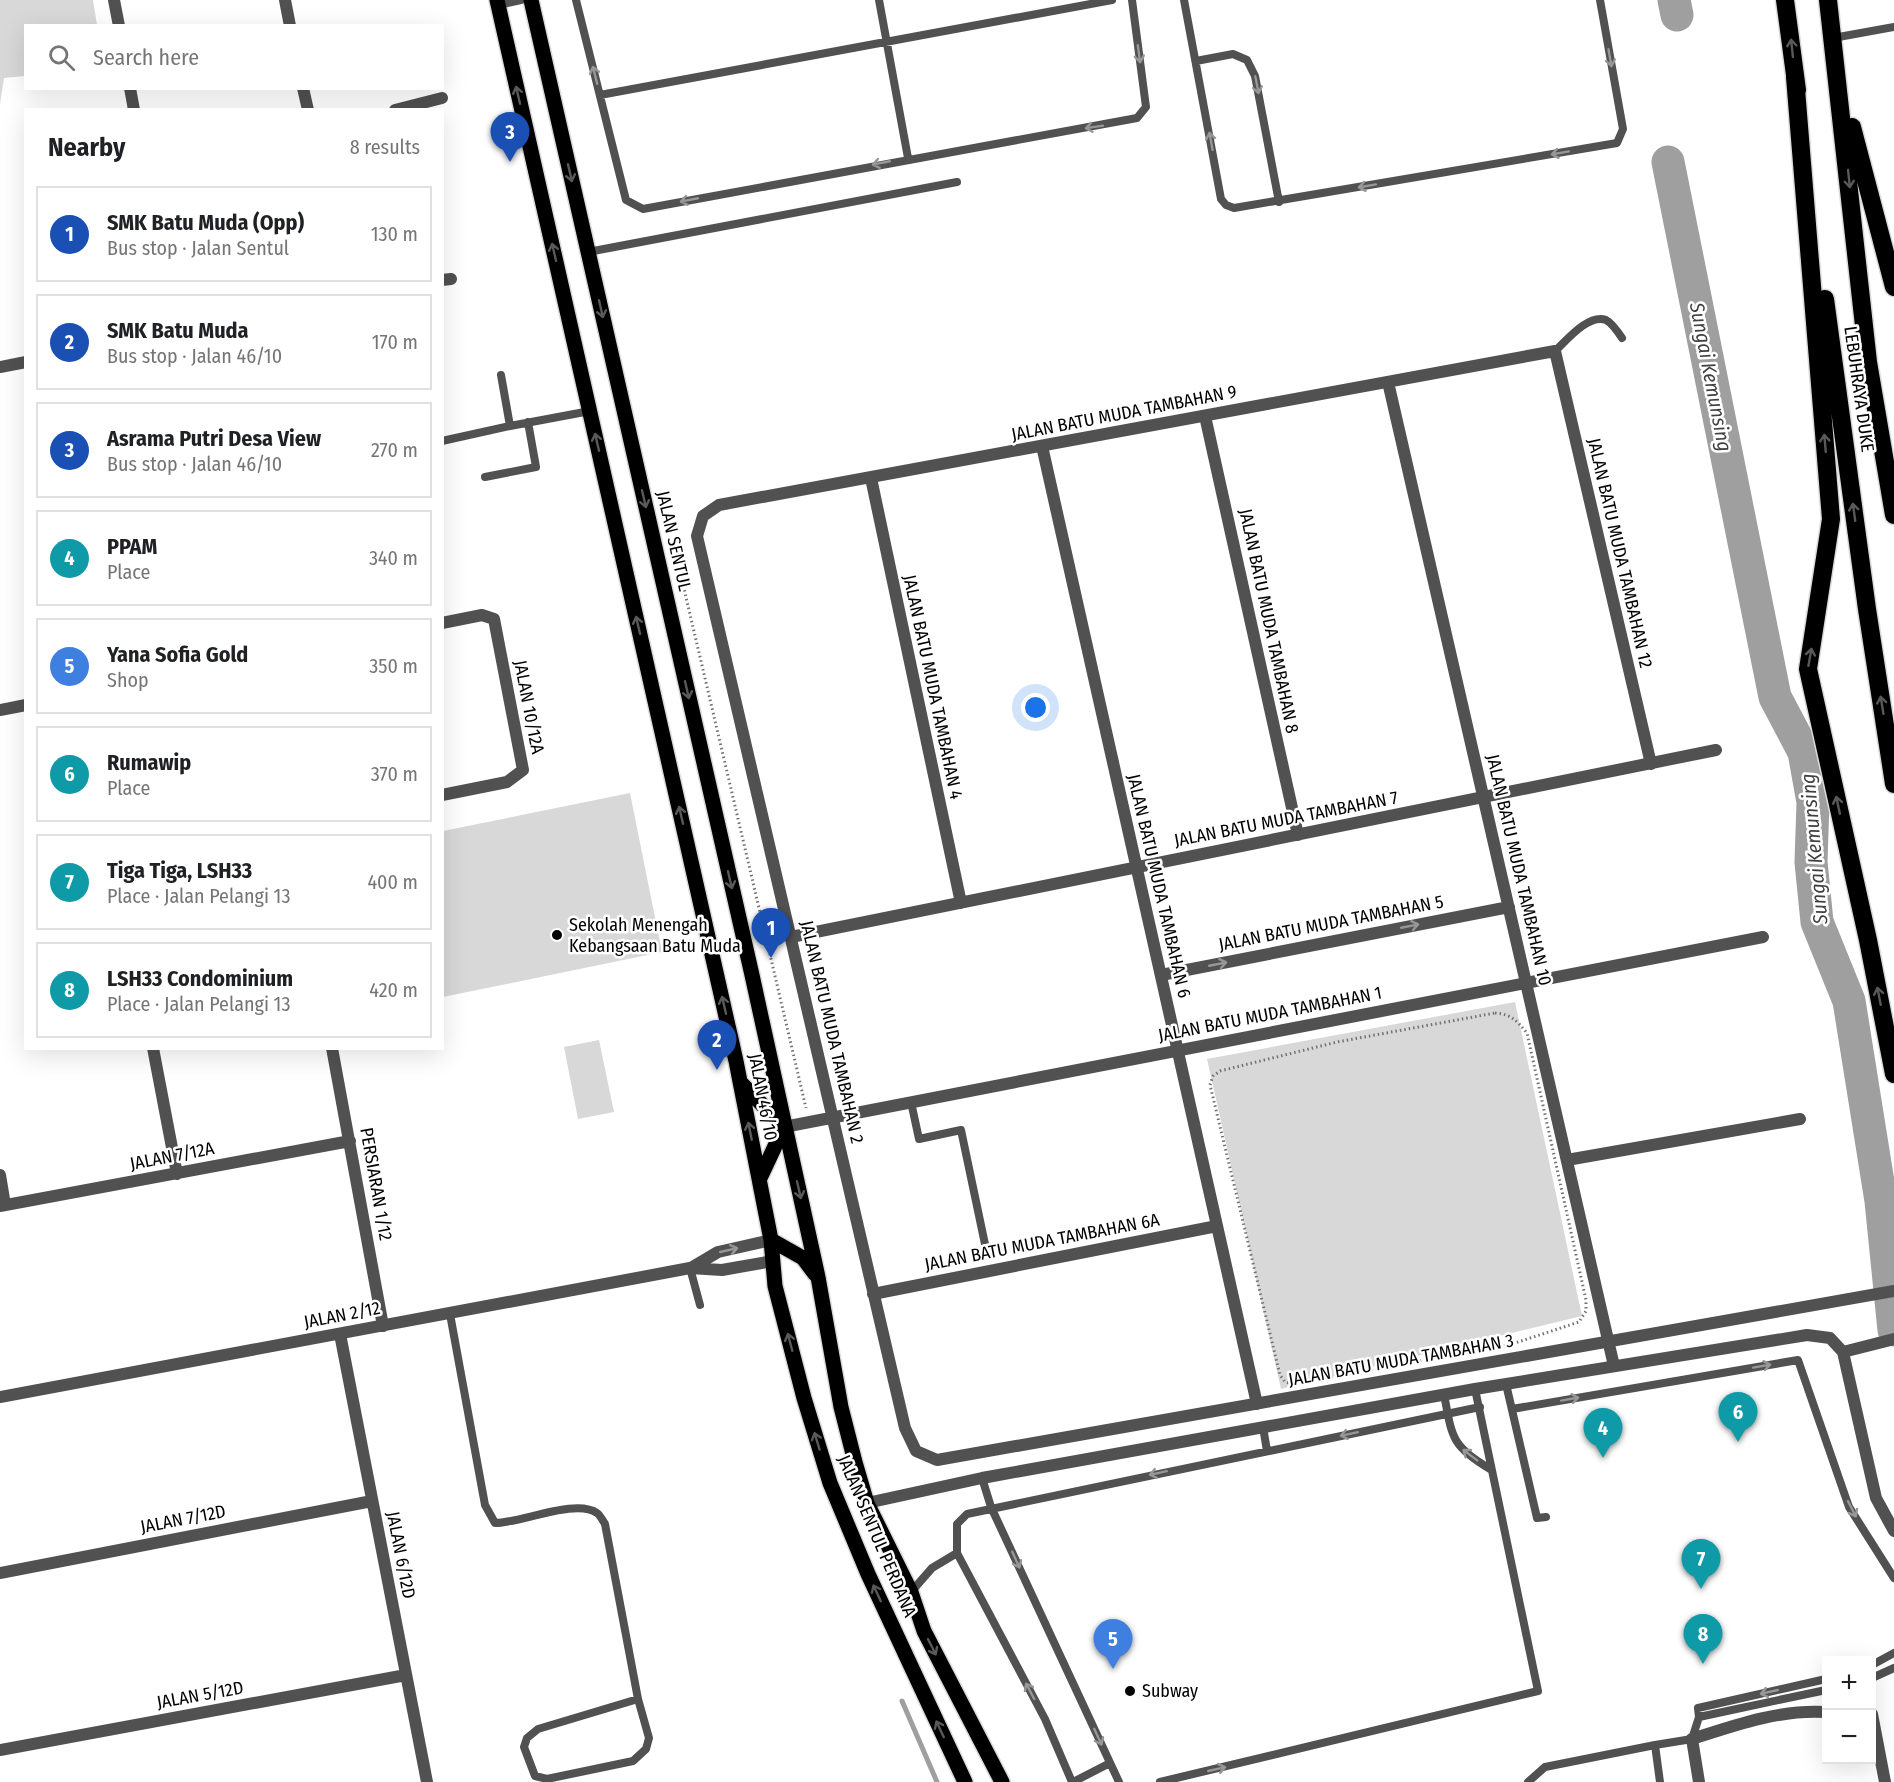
<!DOCTYPE html>
<html lang="en">
<head>
<meta charset="utf-8">
<style>
  body { margin:0; font-family:"Fira Sans Condensed",sans-serif; background:#f6f6f6; color:#202124 }
  .controls { position:absolute; right:18px; bottom:18px; display:grid; overflow:hidden; border-radius:0px; box-shadow:0 6px 24px #0002 }
  .controls button { width:54px; height:54px; display:grid; place-items:center; padding:0; border:0; border-bottom:2px solid #e0e0e0; background:#fff; color:#202124; font:30px sans-serif }
  .you { position:absolute; left:1036px; top:708px; width:21px; height:21px; margin:-15px; border:4px solid #fff; border-radius:50%; background:#1a73e8; box-shadow:0 0 0 9px #1a73e833 }
  .badge { display:grid; place-items:center; width:39px; height:39px; border-radius:50%; background:#000; color:#fff; font-size:20px; font-weight:700 }
  .pin { position:absolute; translate:-50% -50px; filter:drop-shadow(0 2px 3px #0008) }
  .pin::after { content:''; position:absolute; top:32px; width:21px; height:18px; background:inherit; clip-path:polygon(0 0,100% 0,50% 100%) }
  .list { margin:0; padding:0; list-style:none }
  h2 { display:flex; justify-content:space-between; align-items:center; height:78px; margin:0; padding:0 24px; font-size:26px }
  h2 small { font-size:20px; font-weight:400; color:#757577 }
  .list li { display:grid; grid-template-columns:39px 1fr auto; gap:18px; align-items:center; box-sizing:border-box; height:96px; margin:0 12px 12px; padding:0 12px; border:2px solid #e0e0e0; border-radius:0px }
  .list b { display:block; font-size:22px; white-space:nowrap }
  .list p { margin:0; font-size:20px; white-space:nowrap; color:#757577 }
  .list em { font-size:20px; font-style:normal; color:#757577 }
  .icon { flex:none; width:33px; height:33px; fill:none; stroke:currentColor; stroke-width:2; stroke-linecap:round; stroke-linejoin:round }
  .map { position:relative; flex:none; width:1894px; height:1782px; overflow:hidden }
  .search { position:absolute; background:#fff; box-shadow:0 6px 24px #0002; left:24px; top:24px; width:420px; height:66px; display:flex; align-items:center; gap:15px; box-sizing:border-box; padding:0 21px; border-radius:0px; color:#757577; font-size:22px }
  .panel { position:absolute; background:#fff; box-shadow:0 6px 24px #0002; left:24px; top:108px; width:420px; height:942px; border-radius:0px }
  .map>svg:first-child { display:block }
</style>
</head>
<body>
<div class="map">
<svg width="1894" height="1782" viewBox="0 0 1894 1782">
  <rect width="100%" height="100%" fill="#fff"/>
  <path fill="#d8d8d8" d="M 0,0 L 93,0 L 97,25 L 26,26 L 25,76 L 4,78 L 0,104 Z
    M 630,793 L 662,952 L 443,997 L 443,831 Z
    M 1515,1002 L 1582,1316 L 1281,1389 L 1207,1059 Z
    M 599,1040 L 614,1112 L 578,1119 L 564,1047 Z"/>
  <g fill="none" stroke-linecap="round" stroke-linejoin="round">
    <path stroke="#9f9f9f" stroke-width="5" d="M 902,1701 L 937,1782"/>
    <path stroke="#9f9f9f" stroke-width="33" d="M 1674,0 L 1677,15
      M 1668,162 L 1775,697 L 1804,752 L 1813,802 L 1811,862 L 1817,922 L 1849,1001 L 1881,1201 L 1894,1330"/>
    <g stroke="#dbdbdb" stroke-width="18">
      <path id="primary" d="M 497,0 L 736,1061 L 771,1240 L 775,1286 L 804,1398 L 830,1483 L 868,1574 L 965,1782
        M 531,0 L 752,975 L 818,1277 L 841,1407 L 855,1462 L 867,1503 L 911,1592 L 924,1631 L 1002,1782
        M 741,1083 L 784,1127
        M 760,1178 L 784,1127
        M 771,1240 L 803,1258 L 815,1274"/>
    </g>
    <g stroke="#dbdbdb" stroke-width="21">
      <path id="motorway" d="M 1785,0 L 1797,90
        M 1828,0 L 1868,362 L 1894,515
        M 1795,77 L 1831,519 L 1808,669 L 1868,940 L 1894,1074
        M 1852,127 L 1894,287
        M 1825,299 L 1867,609 L 1894,784"/>
    </g>
    <path stroke="#737373" stroke-width="3" stroke-dasharray="1.5 3" stroke-linecap="butt" d="M 673,542 L 806,1108
      M 1495,1013 C 1511,1014 1517,1021 1527,1033 L 1586,1300 L 1586,1311 L 1579,1322 L 1509,1345 L 1293,1384 L 1285,1382 L 1280,1375 L 1210,1085 L 1213,1076 L 1220,1071 L 1337,1042 Z"/>
    <path stroke="#515151" stroke-width="8" d="M 576,0 L 626,200 L 643,209 L 1137,118 L 1146,107 L 1132,0
      M 879,0 L 908,158
      M 1184,0 L 1221,199 L 1226,205 L 1234,208 L 1617,143 L 1623,129 L 1600,0
      M 498,5 L 521,0
      M 1833,38 L 1894,27
      M 1196,61 L 1233,54 L 1247,60 L 1255,76 L 1279,202
      M 600,95 L 1112,0
      M 588,252 L 957,182
      M 1555,351 C 1566,341 1589,313 1606,320 C 1612,323 1618,332 1622,338
      M 501,375 L 510,426 L 590,411
      M 442,441 L 510,426
      M 485,477 L 536,467 L 528,422
      M 911,1102 L 919,1139 L 961,1130 L 986,1249
      M 690,1268 L 700,1305
      M 450,1314 L 485,1505 L 495,1523 C 521,1523 576,1498 597,1513 C 600,1515 603,1521 605,1524 L 638,1699 L 649,1738 L 646,1749 L 633,1761 L 547,1779 L 535,1776 L 524,1747 L 527,1738 L 538,1729 L 638,1699
      M 1506,1384 L 1537,1518 L 1546,1517
      M 1444,1394 C 1452,1437 1451,1446 1490,1469
      M 1512,1409 L 1798,1360 L 1849,1507 L 1894,1578
      M 1263,1427 L 1267,1451
      M 982,1478 L 991,1507 L 1119,1782
      M 911,1592 L 932,1568 L 957,1553
      M 1872,1665 L 1894,1653
      M 1872,1678 L 1894,1668
      M 1699,1717 L 1698,1708 L 1826,1679
      M 1655,1745 L 1692,1739 L 1699,1717 L 1826,1690
      M 1072,1782 L 1045,1719 L 957,1553 L 957,1524 L 967,1514 L 1480,1407
      M 1073,1782 L 1110,1763
      M 1160,1782 L 1538,1691 L 1475,1389
      M 1528,1782 L 1545,1767 L 1655,1745 L 1660,1782"/>
    <path stroke="#515151" stroke-width="12" d="M 114,0 L 119,26
      M 285,0 L 290,26
      M 130,88 L 134,110
      M 303,88 L 308,110
      M 395,110 L 442,98
      M 442,280 L 451,279
      M 0,367 L 26,362
      M 1388,382 L 1614,1366
      M 1205,416 L 1298,835
      M 1042,446 L 1257,1404
      M 871,478 L 961,903
      M 442,623 L 482,615 L 494,619 L 523,770 L 507,782 L 442,795
      M 0,710 L 26,705
      M 1651,764 L 1555,351 L 719,505 L 703,516 L 697,536 L 905,1428 L 916,1451 L 937,1460 L 1894,1291
      M 791,937 L 1716,750
      M 1161,975 L 1509,907
      M 153,1048 L 177,1174
      M 332,1048 L 383,1326
      M 784,1127 L 1763,937
      M 1567,1160 L 1800,1119
      M 0,1175 L 5,1205
      M 0,1206 L 350,1141
      M 691,1268 L 718,1252 L 771,1240
      M 873,1294 L 1217,1226
      M 340,1334 L 427,1782
      M 1843,1352 L 1876,1498 L 1894,1531
      M 0,1397 L 690,1268 L 722,1270 L 773,1261
      M 867,1503 L 982,1478 L 1475,1389 L 1807,1335 L 1830,1338 L 1843,1352 L 1894,1339
      M 0,1573 L 372,1501
      M 1872,1714 L 1885,1782
      M 0,1750 L 406,1675
      M 1699,1782 L 1692,1739 C 1735,1725 1781,1709 1826,1712"/>
    <use href="#primary" stroke="#000" stroke-width="15"/>
    <use href="#motorway" stroke="#000" stroke-width="18"/>
  </g>
  <defs><path id="oneway-shaft" d="M-6 0H5M1.5-3L5.5 0L1.5 3" fill="none" stroke-width="1.6" stroke-linecap="round" stroke-linejoin="round" transform="scale(1.5)"/></defs>
  <g stroke="#595959">
    <use href="#oneway-shaft" transform="translate(1792 48) rotate(-96)"/>
    <use href="#oneway-shaft" transform="translate(518 95) rotate(-103)"/>
    <use href="#oneway-shaft" transform="translate(570 173) rotate(77)"/>
    <use href="#oneway-shaft" transform="translate(1849 179) rotate(84)"/>
    <use href="#oneway-shaft" transform="translate(554 252) rotate(-103)"/>
    <use href="#oneway-shaft" transform="translate(601 309) rotate(77)"/>
    <use href="#oneway-shaft" transform="translate(597 442) rotate(-103)"/>
    <use href="#oneway-shaft" transform="translate(1825 443) rotate(-95)"/>
    <use href="#oneway-shaft" transform="translate(644 499) rotate(77)"/>
    <use href="#oneway-shaft" transform="translate(1854 512) rotate(-98)"/>
    <use href="#oneway-shaft" transform="translate(638 625) rotate(-103)"/>
    <use href="#oneway-shaft" transform="translate(1810 657) rotate(-80)"/>
    <use href="#oneway-shaft" transform="translate(687 690) rotate(77)"/>
    <use href="#oneway-shaft" transform="translate(1882 705) rotate(-99)"/>
    <use href="#oneway-shaft" transform="translate(1838 805) rotate(-102)"/>
    <use href="#oneway-shaft" transform="translate(681 815) rotate(-103)"/>
    <use href="#oneway-shaft" transform="translate(730 880) rotate(77)"/>
    <use href="#oneway-shaft" transform="translate(1879 996) rotate(-101)"/>
    <use href="#oneway-shaft" transform="translate(724 1005) rotate(-103)"/>
    <use href="#oneway-shaft" transform="translate(750 1131) rotate(-101)"/>
    <use href="#oneway-shaft" transform="translate(799 1190) rotate(77)"/>
    <use href="#oneway-shaft" transform="translate(790 1342) rotate(-105)"/>
    <use href="#oneway-shaft" transform="translate(817 1441) rotate(-107)"/>
    <use href="#oneway-shaft" transform="translate(877 1593) rotate(-115)"/>
    <use href="#oneway-shaft" transform="translate(932 1647) rotate(63)"/>
    <use href="#oneway-shaft" transform="translate(940 1729) rotate(-115)"/>
  </g>
  <g stroke="#979797">
    <use href="#oneway-shaft" transform="translate(1139 54) rotate(82)"/>
    <use href="#oneway-shaft" transform="translate(1610 58) rotate(80)"/>
    <use href="#oneway-shaft" transform="translate(595 75) rotate(-104)"/>
    <use href="#oneway-shaft" transform="translate(1257 85) rotate(79)"/>
    <use href="#oneway-shaft" transform="translate(1094 127) rotate(171)"/>
    <use href="#oneway-shaft" transform="translate(1211 141) rotate(-100)"/>
    <use href="#oneway-shaft" transform="translate(1560 153) rotate(170)"/>
    <use href="#oneway-shaft" transform="translate(881 163) rotate(169)"/>
    <use href="#oneway-shaft" transform="translate(1367 186) rotate(170)"/>
    <use href="#oneway-shaft" transform="translate(689 200) rotate(169)"/>
    <use href="#oneway-shaft" transform="translate(1410 926) rotate(-11)"/>
    <use href="#oneway-shaft" transform="translate(1218 964) rotate(-11)"/>
    <use href="#oneway-shaft" transform="translate(729 1250) rotate(-13)"/>
    <use href="#oneway-shaft" transform="translate(1762 1366) rotate(-10)"/>
    <use href="#oneway-shaft" transform="translate(1570 1399) rotate(-10)"/>
    <use href="#oneway-shaft" transform="translate(1349 1434) rotate(168)"/>
    <use href="#oneway-shaft" transform="translate(1470 1455) rotate(-143)"/>
    <use href="#oneway-shaft" transform="translate(1158 1473) rotate(168)"/>
    <use href="#oneway-shaft" transform="translate(1852 1509) rotate(63)"/>
    <use href="#oneway-shaft" transform="translate(1016 1560) rotate(65)"/>
    <use href="#oneway-shaft" transform="translate(1030 1691) rotate(-118)"/>
    <use href="#oneway-shaft" transform="translate(1769 1692) rotate(167)"/>
    <use href="#oneway-shaft" transform="translate(1098 1737) rotate(65)"/>
    <use href="#oneway-shaft" transform="translate(1217 1769) rotate(-13)"/>
  </g>
  <g fill="#000" stroke="#fff" stroke-width="2">
    <circle cx="557" cy="935" r="6"/>
    <circle cx="1130" cy="1691" r="6"/>
  </g>
  <g text-anchor="middle" dominant-baseline="central" stroke-width="5" stroke-linejoin="round" paint-order="stroke">
    <g font-size="18" fill="#000" stroke="#fff">
      <text transform="translate(1859 389) rotate(82)">LEBUHRAYA DUKE</text>
      <text transform="translate(1124 413) rotate(-11)">JALAN BATU MUDA TAMBAHAN 9</text>
      <text transform="translate(674 541) rotate(77)">JALAN SENTUL</text>
      <text transform="translate(1620 553) rotate(77)">JALAN BATU MUDA TAMBAHAN 12</text>
      <text transform="translate(1269 621) rotate(78)">JALAN BATU MUDA TAMBAHAN 8</text>
      <text transform="translate(933 687) rotate(78)">JALAN BATU MUDA TAMBAHAN 4</text>
      <text transform="translate(529 707) rotate(79)">JALAN 10/12A</text>
      <text transform="translate(1286 819) rotate(-11)">JALAN BATU MUDA TAMBAHAN 7</text>
      <text transform="translate(1519 870) rotate(77)">JALAN BATU MUDA TAMBAHAN 10</text>
      <text transform="translate(1159 886) rotate(77)">JALAN BATU MUDA TAMBAHAN 6</text>
      <text transform="translate(1331 923) rotate(-11)">JALAN BATU MUDA TAMBAHAN 5</text>
      <text transform="translate(1270 1014) rotate(-11)">JALAN BATU MUDA TAMBAHAN 1</text>
      <text transform="translate(832 1032) rotate(77)">JALAN BATU MUDA TAMBAHAN 2</text>
      <text transform="translate(763 1097) rotate(79)">JALAN 46/10</text>
      <text transform="translate(172 1156) rotate(-11)">JALAN 7/12A</text>
      <text transform="translate(376 1184) rotate(80)">PERSIARAN 1/12</text>
      <text transform="translate(1042 1242) rotate(-11)">JALAN BATU MUDA TAMBAHAN 6A</text>
      <text transform="translate(342 1315) rotate(-11)">JALAN 2/12</text>
      <text transform="translate(1401 1360) rotate(-10)">JALAN BATU MUDA TAMBAHAN 3</text>
      <text transform="translate(183 1519) rotate(-11)">JALAN 7/12D</text>
      <text transform="translate(877 1536) rotate(67)">JALAN SENTUL PERDANA</text>
      <text transform="translate(401 1555) rotate(79)">JALAN 6/12D</text>
      <text transform="translate(200 1695) rotate(-10)">JALAN 5/12D</text>
    </g>
    <g font-size="18" fill="#000" stroke="#fff" text-anchor="start">
      <text x="569" y="925">Sekolah Menengah<tspan x="569" dy="21">Kebangsaan Batu Muda</tspan></text>
      <text x="1142" y="1691">Subway</text>
    </g>
    <g font-size="20" font-style="italic" fill="#404040" stroke="#fff">
      <text transform="translate(1711 377) rotate(79)">Sungai Kemunsing</text>
      <text transform="translate(1814 849) rotate(-95)">Sungai Kemunsing</text>
    </g>
  </g>
</svg>
<div class="controls">
<button>+</button>
<button>−</button>
</div>
<div class="you"></div>
<div class="pin badge" style="left:771px;top:958px;background:#1a4fb4">1</div>
<div class="pin badge" style="left:717px;top:1070px;background:#1a4fb4">2</div>
<div class="pin badge" style="left:510px;top:162px;background:#1a4fb4">3</div>
<div class="pin badge" style="left:1603px;top:1458px;background:#0f9aa8">4</div>
<div class="pin badge" style="left:1113px;top:1669px;background:#3f7fe0">5</div>
<div class="pin badge" style="left:1738px;top:1442px;background:#0f9aa8">6</div>
<div class="pin badge" style="left:1701px;top:1589px;background:#0f9aa8">7</div>
<div class="pin badge" style="left:1703px;top:1664px;background:#0f9aa8">8</div>
<div class="search"><svg class="icon" aria-label="search" viewBox="0 0 24 24"><circle cx="10" cy="10" r="6"/><path d="M15 15l6 6"/></svg>Search here</div>
<section class="panel">
<h2>Nearby<small>8 results</small></h2>
<ul class="list">
<li><span class="badge" style="background:#1a4fb4">1</span><div><b>SMK Batu Muda (Opp)</b><p>Bus stop · Jalan Sentul</p></div><em>130 m</em></li>
<li><span class="badge" style="background:#1a4fb4">2</span><div><b>SMK Batu Muda</b><p>Bus stop · Jalan 46/10</p></div><em>170 m</em></li>
<li><span class="badge" style="background:#1a4fb4">3</span><div><b>Asrama Putri Desa View</b><p>Bus stop · Jalan 46/10</p></div><em>270 m</em></li>
<li><span class="badge" style="background:#0f9aa8">4</span><div><b>PPAM</b><p>Place</p></div><em>340 m</em></li>
<li><span class="badge" style="background:#3f7fe0">5</span><div><b>Yana Sofia Gold</b><p>Shop</p></div><em>350 m</em></li>
<li><span class="badge" style="background:#0f9aa8">6</span><div><b>Rumawip</b><p>Place</p></div><em>370 m</em></li>
<li><span class="badge" style="background:#0f9aa8">7</span><div><b>Tiga Tiga, LSH33</b><p>Place · Jalan Pelangi 13</p></div><em>400 m</em></li>
<li><span class="badge" style="background:#0f9aa8">8</span><div><b>LSH33 Condominium</b><p>Place · Jalan Pelangi 13</p></div><em>420 m</em></li>
</ul>
</section>
</div>
</body>
</html>
